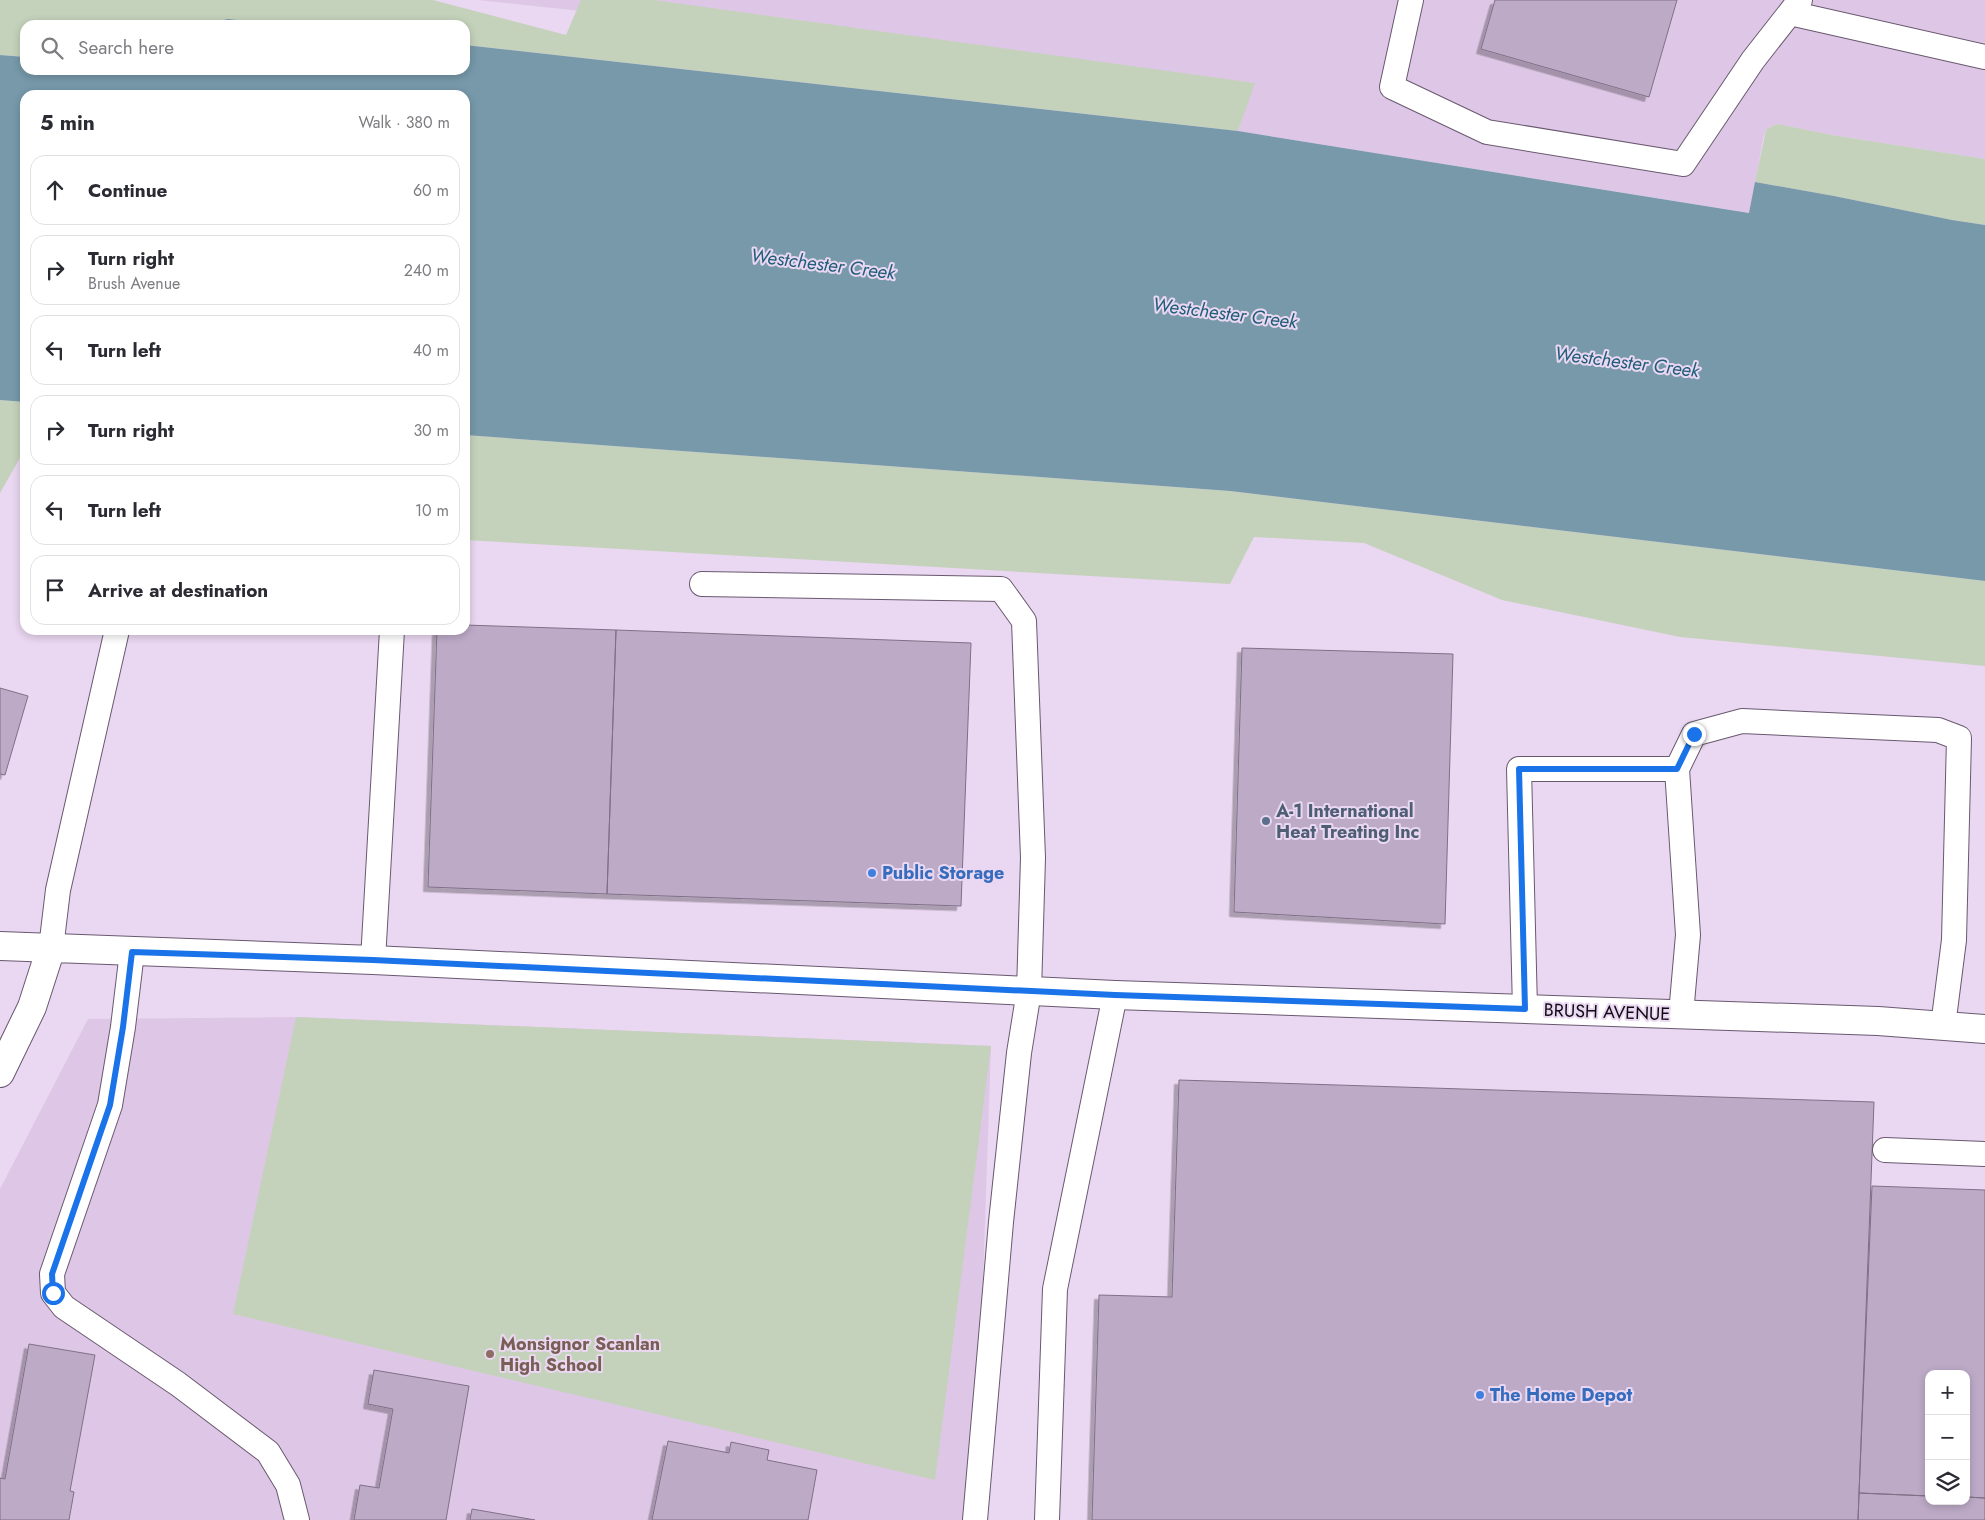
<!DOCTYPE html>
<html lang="en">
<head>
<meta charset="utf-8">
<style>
  body { margin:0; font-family:Jost,sans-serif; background:#f7f7f7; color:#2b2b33 }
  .controls { position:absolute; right:15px; bottom:15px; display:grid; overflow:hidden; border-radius:10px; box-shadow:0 2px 8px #0003 }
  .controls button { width:45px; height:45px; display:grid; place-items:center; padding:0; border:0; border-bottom:1px solid #e1e1e2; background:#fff; color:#2b2b33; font:25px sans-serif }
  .stop { position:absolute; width:15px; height:15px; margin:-11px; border:4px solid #1a73e8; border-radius:50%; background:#fff }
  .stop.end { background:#1a73e8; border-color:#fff; box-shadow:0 1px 5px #0008 }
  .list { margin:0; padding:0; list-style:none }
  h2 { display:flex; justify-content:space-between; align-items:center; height:65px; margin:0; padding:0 20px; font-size:21px }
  h2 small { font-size:16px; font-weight:400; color:#7c7c81 }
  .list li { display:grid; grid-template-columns:32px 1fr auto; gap:15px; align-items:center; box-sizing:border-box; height:70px; margin:0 10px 10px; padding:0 10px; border:1px solid #e1e1e2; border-radius:15px }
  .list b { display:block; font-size:19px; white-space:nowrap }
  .list p { margin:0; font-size:16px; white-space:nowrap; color:#7c7c81 }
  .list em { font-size:16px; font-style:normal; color:#7c7c81 }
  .icon { flex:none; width:28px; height:28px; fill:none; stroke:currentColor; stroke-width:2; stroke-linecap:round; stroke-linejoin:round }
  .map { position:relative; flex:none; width:1985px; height:1520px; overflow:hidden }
  .search { position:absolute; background:#fff; box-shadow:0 2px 8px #0003; left:20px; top:20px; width:450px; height:55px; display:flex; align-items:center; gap:12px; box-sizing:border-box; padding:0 18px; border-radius:15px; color:#7c7c81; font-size:19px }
  .panel { position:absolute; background:#fff; box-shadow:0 2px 8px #0003; left:20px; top:90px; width:450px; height:545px; border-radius:15px }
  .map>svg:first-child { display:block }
</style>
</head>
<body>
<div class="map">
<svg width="1985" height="1520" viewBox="0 0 1985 1520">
  <defs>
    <filter id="shadow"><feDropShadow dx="-4.5" dy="4.5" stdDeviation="0" flood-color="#0004"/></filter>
  </defs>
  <rect width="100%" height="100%" fill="#ead7f1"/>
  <path fill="#dec7e6" d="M 478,0 L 1985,0 L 1985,159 L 1832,135 L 1778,124 L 1772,126 L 1766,130 L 1763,139 L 1750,213 L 1238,131 L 1254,83 Z
    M 296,1017 L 991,1046 L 975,1520 L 0,1520 L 0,1189 L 88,1019 Z"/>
  <path fill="#c4d2bb" d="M 0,0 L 433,0 L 566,35 L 581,0 L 654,0 L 1255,83 L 1238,131 L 465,45 L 465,25 L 283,25 L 228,19 L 197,25 L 25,25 L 25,57 L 0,55 Z
    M 1778,124 L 1832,135 L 1985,159 L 1985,225 L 1952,220 L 1834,196 L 1755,182 L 1766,130 L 1772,126 Z
    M 0,400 L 25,402 L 25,449 L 0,493 Z
    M 465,435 L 1230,491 L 1985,581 L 1985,666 L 1680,637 L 1502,600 L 1364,543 L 1254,537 L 1230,584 L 465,540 Z
    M 296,1017 L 991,1046 L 935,1480 L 233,1314 Z"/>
  <path fill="#79a" d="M 228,19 L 283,25 L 197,25 Z
    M 465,45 L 1238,131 L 1749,213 L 1755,182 L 1834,196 L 1952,220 L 1985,225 L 1985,581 L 1230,491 L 465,435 L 465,95 L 25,95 L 25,402 L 0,400 L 0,55 L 25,57 L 25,70 L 465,70 Z"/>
  <path fill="#bdaac7" stroke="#7f7087" filter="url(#shadow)" d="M 1495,0 L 1677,0 L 1649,97 L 1481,49 Z
    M 465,625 L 616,630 L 607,894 L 428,887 L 437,630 L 465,630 Z
    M 616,630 L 971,643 L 961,906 L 607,894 Z
    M 1242,648 L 1453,654 L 1445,924 L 1234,912 Z
    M 0,688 L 28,696 L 5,775 L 0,774 Z
    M 1179,1080 L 1874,1102 L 1858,1520 L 1092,1520 L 1099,1295 L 1172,1297 Z
    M 1872,1186 L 1985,1190 L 1985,1498 L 1966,1497 L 1966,1374 L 1929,1374 L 1929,1496 L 1859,1493 Z
    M 29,1344 L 95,1355 L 70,1491 L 74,1492 L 69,1520 L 0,1520 L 0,1478 L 5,1479 Z
    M 374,1370 L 469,1386 L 446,1520 L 354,1520 L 360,1485 L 379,1488 L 393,1409 L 368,1404 Z
    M 668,1441 L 729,1453 L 731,1442 L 769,1450 L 767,1460 L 817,1470 L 808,1520 L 652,1520 Z
    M 1859,1493 L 1929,1496 L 1929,1501 L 1966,1501 L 1966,1497 L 1985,1498 L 1985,1520 L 1858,1520 Z
    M 472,1509 L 535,1520 L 470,1520 Z"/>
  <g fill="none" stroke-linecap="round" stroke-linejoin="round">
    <g stroke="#69596f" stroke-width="26">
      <path id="service" d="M 1411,0 L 1392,87 L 1487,132 L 1683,164 L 1753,60 L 1800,0
        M 1790,13 L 1985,57
        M 702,584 L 1001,589 L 1024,621 L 1033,858 L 1029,991 L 1019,1053 L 1001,1222 L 975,1520
        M 51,948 L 58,890 L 117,630
        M 132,952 L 123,1027 L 110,1105 L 52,1274 L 53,1293 L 64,1307 L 178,1384 L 268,1452 L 288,1485 L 297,1520
        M 373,960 L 392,630
        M 1525,1009 L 1519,769 L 1677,769
        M 1681,1014 L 1688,935 L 1677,769 L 1694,734 L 1742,721 L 1938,730 L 1959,738 L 1954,940 L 1943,1026
        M 1885,1150 L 1985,1154
        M 1047,1520 L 1055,1289 L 1115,995"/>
    </g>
    <g stroke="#69596f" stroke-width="30">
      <path id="tertiary" d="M 0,946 L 373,960 L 1115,995 L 1878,1021 L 1985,1029
        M 0,1073 L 32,1007 L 51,948"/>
    </g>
    <use href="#service" stroke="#fff" stroke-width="24"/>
    <use href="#tertiary" stroke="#fff" stroke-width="28"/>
  </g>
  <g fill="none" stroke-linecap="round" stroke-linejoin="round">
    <path stroke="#1a73e8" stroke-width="6" d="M 53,1293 L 52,1274 L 110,1105 L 123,1027 L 132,952 L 373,960 L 1115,995 L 1525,1009 L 1519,769 L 1677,769 L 1694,734"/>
  </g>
  <circle fill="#5c6f8a" stroke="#ead7f1" stroke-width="2" cx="1266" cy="821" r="5"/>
  <g fill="#3f7fe0" stroke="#ead7f1" stroke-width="2">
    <circle cx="872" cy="873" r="5"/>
    <circle cx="1480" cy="1395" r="5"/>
  </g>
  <circle fill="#8d6e63" stroke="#ead7f1" stroke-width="2" cx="490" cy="1354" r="5"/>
  <g text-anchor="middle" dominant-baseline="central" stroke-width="4" stroke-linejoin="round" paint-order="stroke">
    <g font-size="18" font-weight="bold" fill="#4e5e75" stroke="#ead7f1" text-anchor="start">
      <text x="1276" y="811">A-1 International<tspan x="1276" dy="21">Heat Treating Inc</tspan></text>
    </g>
    <g font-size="18" font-weight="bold" fill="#366cbe" stroke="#ead7f1" text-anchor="start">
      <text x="882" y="873">Public Storage</text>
      <text x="1490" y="1395">The Home Depot</text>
    </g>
    <g font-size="18" fill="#100a12" stroke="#ead7f1">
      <text transform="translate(1607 1012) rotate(2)">BRUSH AVENUE</text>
    </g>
    <g font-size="18" font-weight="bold" fill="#785e54" stroke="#ead7f1" text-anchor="start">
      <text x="500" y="1344">Monsignor Scanlan<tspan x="500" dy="21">High School</tspan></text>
    </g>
    <g font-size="19" font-style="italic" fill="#1f5d78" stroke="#ead7f1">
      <text transform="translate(823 264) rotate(7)">Westchester Creek</text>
      <text transform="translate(1225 313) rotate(7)">Westchester Creek</text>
      <text transform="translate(1627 362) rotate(7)">Westchester Creek</text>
    </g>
  </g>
</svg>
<div class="controls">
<button>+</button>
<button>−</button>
<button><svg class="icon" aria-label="layers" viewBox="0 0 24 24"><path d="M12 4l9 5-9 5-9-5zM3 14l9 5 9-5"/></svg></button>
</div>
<div class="stop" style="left:53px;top:1293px"></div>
<div class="stop end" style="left:1694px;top:734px"></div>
<div class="search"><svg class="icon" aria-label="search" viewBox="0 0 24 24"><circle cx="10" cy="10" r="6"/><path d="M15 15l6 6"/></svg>Search here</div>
<section class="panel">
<h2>5 min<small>Walk · 380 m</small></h2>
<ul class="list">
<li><svg class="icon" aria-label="ahead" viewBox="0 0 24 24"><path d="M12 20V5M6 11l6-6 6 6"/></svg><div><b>Continue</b></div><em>60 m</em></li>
<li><svg class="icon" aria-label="right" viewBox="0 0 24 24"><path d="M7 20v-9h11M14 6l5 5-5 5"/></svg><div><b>Turn right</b><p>Brush Avenue</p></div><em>240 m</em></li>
<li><svg class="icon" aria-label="left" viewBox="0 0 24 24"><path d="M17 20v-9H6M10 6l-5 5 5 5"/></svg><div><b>Turn left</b></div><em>40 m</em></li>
<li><svg class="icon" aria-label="right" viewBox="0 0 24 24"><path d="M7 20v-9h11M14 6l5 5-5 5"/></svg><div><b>Turn right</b></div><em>30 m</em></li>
<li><svg class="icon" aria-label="left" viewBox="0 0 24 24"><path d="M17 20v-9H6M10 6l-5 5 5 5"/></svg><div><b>Turn left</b></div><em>10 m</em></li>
<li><svg class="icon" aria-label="arrive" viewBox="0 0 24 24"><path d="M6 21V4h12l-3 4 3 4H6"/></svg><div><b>Arrive at destination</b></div></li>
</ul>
</section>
</div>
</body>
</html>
